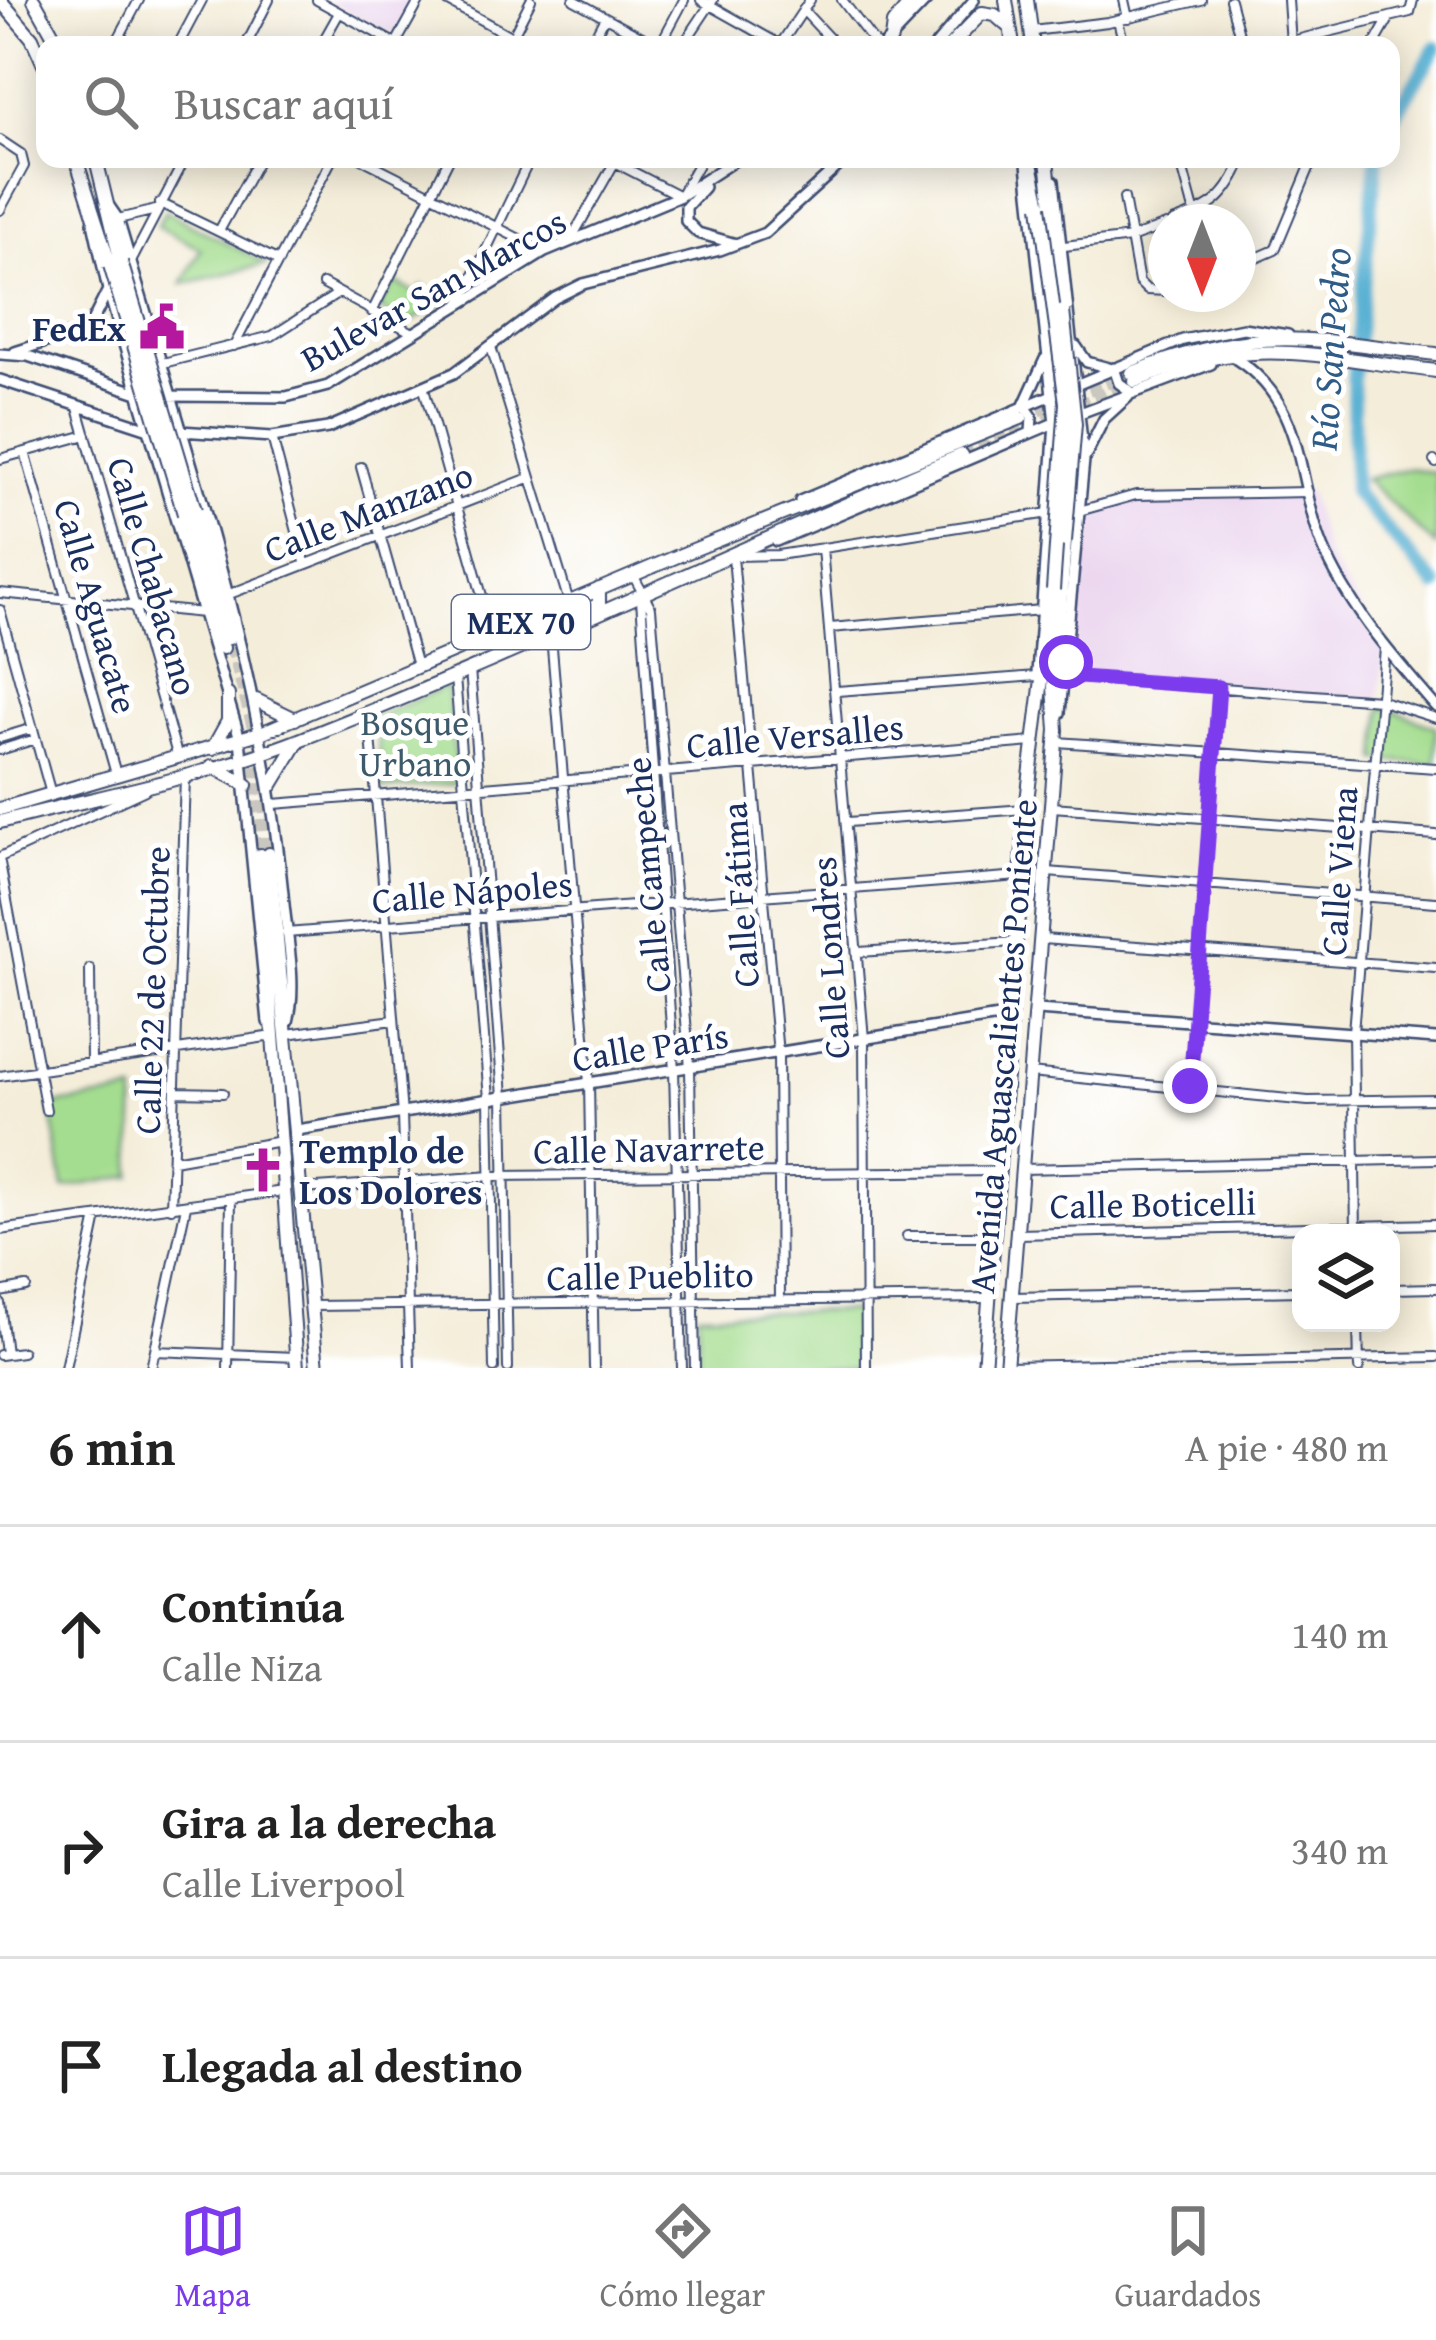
<!DOCTYPE html>
<html lang="es">
<head>
<meta charset="utf-8">
<style>
  body { margin:0; font-family:"Gentium Book Plus",serif; background:#f2f2f2; color:#222 }
  .controls { position:absolute; right:36px; bottom:36px; display:grid; overflow:hidden; border-radius:24px; box-shadow:0 6px 30px #0003 }
  .controls button { width:108px; height:108px; display:grid; place-items:center; padding:0; border:0; border-bottom:3px solid #e0e0e0; background:#fff; color:#222; font:60px sans-serif }
  .compass { position:absolute; left:1148px; top:204px; width:108px; height:108px; border-radius:50%; background:#fff; box-shadow:0 6px 30px #0003; rotate:180deg }
  .stop { position:absolute; width:36px; height:36px; margin:-27px; border:9px solid #7c3aed; border-radius:50%; background:#fff }
  .stop.end { background:#7c3aed; border-color:#fff; box-shadow:0 3px 12px #0008 }
  .list { margin:0; padding:0; list-style:none }
  h2 { display:flex; justify-content:space-between; align-items:center; height:156px; margin:0; padding:0 48px; font-size:51px }
  h2 small { font-size:39px; font-weight:400; color:#767676 }
  .list li { display:grid; grid-template-columns:78px 1fr auto; gap:36px; align-items:center; box-sizing:border-box; height:216px; padding:0 48px; border-top:3px solid #e0e0e0 }
  .list b { display:block; font-size:45px; white-space:nowrap }
  .list p { margin:0; font-size:39px; white-space:nowrap; color:#767676 }
  .list em { font-size:39px; font-style:normal; color:#767676 }
  .icon { flex:none; width:66px; height:66px; fill:none; stroke:currentColor; stroke-width:2; stroke-linecap:round; stroke-linejoin:round }
  .map { position:relative; flex:none; width:1436px; height:1368px; overflow:hidden }
  .search { position:absolute; background:#fff; box-shadow:0 6px 30px #0003; left:36px; right:36px; top:36px; height:132px; display:flex; align-items:center; gap:30px; box-sizing:border-box; padding:0 42px; border-radius:24px; color:#767676; font-size:45px }
  .sheet { height:804px; background:#fff }
  nav { display:flex; justify-content:space-around; align-items:center; box-sizing:border-box; height:168px; border-top:3px solid #e0e0e0; background:#fff; font-size:33px; color:#767676 }
  nav a { display:grid; justify-items:center; gap:6px }
  nav .on { color:#7c3aed }
  .map>svg:first-child { display:block }
</style>
</head>
<body>
<div class="map">
<svg width="1436" height="1368" viewBox="0 0 1436 1368">
  <rect width="100%" height="100%" fill="#fff"/>
  <filter id="ink" filterUnits="userSpaceOnUse"><feTurbulence type="fractalNoise" baseFrequency=".00833" numOctaves="2"/><feDisplacementMap in="SourceGraphic" scale="24" xChannelSelector="R" yChannelSelector="G"/><feConvolveMatrix kernelMatrix="1 2 1 2 8 2 1 2 1" color-interpolation-filters="sRGB"/></filter>
  <filter id="wash" filterUnits="userSpaceOnUse"><feTurbulence type="fractalNoise" baseFrequency=".004" numOctaves="4" result="noise"/><feDisplacementMap in="SourceGraphic" scale="48" xChannelSelector="R" yChannelSelector="G"/><feGaussianBlur stdDeviation="2.7" result="paint"/><feColorMatrix in="noise" values="0 0 0 0 0 0 0 0 0 0 0 0 0 0 0 0 0 1.4 0 .05"/><feComposite in="paint" operator="in"/></filter>
  <g filter="url(#wash)">
    <rect width="100%" height="100%" fill="#f4edd9"/>
    <path fill="#e9d1ed" d="M 326,0 L 413,0 L 394,36 Z
      M 1309,492 L 1326,554 L 1385,646 L 1379,700 L 1066,676 L 1079,511 L 1120,497 Z"/>
    <path fill="#a4dd8f" stroke="#608676" stroke-width="3" d="M 165,211 L 267,264 L 182,284 L 201,249 L 157,226 Z
      M 395,282 L 417,294 L 422,286 L 449,301 L 408,323 L 379,309 Z
      M 1409,468 L 1436,473 L 1436,546 L 1365,479 Z
      M 447,686 L 458,783 L 382,789 L 376,717 Z
      M 1382,706 L 1436,727 L 1436,764 L 1378,760 Z
      M 135,1093 L 132,1176 L 64,1188 L 50,1105 Z
      M 855,1311 L 856,1368 L 698,1368 L 698,1313 Z"/>
    <g fill="none" stroke-linecap="round" stroke-linejoin="round">
      <path stroke="#55afd2" stroke-width="14" d="M 1391,121 L 1436,48
        M 1377,159 L 1353,380 L 1354,492 L 1436,586"/>
    </g>
  </g>
  <g filter="url(#ink)">
    <g fill="none" stroke-linecap="round" stroke-linejoin="round">
      <path stroke="#c9c7c0" stroke-width="12" stroke-dasharray="12 6" stroke-linecap="butt" d="M 1022,417 L 1132,373
        M 962,455 L 1132,382
        M 231,645 L 256,739
        M 246,730 L 260,855
        M 261,765 L 269,854"/>
      <g stroke="#3c4c70" stroke-width="12">
        <path id="minor" d="M 317,0 L 398,45
          M 445,0 L 512,37
          M 574,0 L 657,45
          M 701,0 L 781,45
          M 842,0 L 876,45
          M 1124,0 L 1128,18
          M 1230,0 L 1242,45
          M 1288,0 L 1291,44
          M 803,10 L 829,38
          M 1118,20 L 1124,45
          M 1032,31 L 1108,22 L 1201,0
          M 119,37 L 135,45
          M 1292,41 L 1410,12 L 1413,0
          M 115,45 L 139,0
          M 178,45 L 202,0
          M 246,45 L 269,0
          M 321,45 L 339,13
          M 395,45 L 420,0
          M 508,45 L 531,0
          M 590,45 L 605,17
          M 660,45 L 684,0
          M 683,45 L 713,0
          M 780,45 L 810,0
          M 1374,45 L 1390,17
          M 0,140 L 21,154 L 24,166 L 0,210
          M 362,159 L 545,252
          M 608,159 L 680,196 L 701,159
          M 1182,166 L 1195,214
          M 1124,198 L 1139,282 L 1147,290 L 1166,291
          M 160,203 L 279,261
          M 118,219 L 156,210
          M 1173,222 C 1212,208 1227,198 1243,159
          M 219,231 L 259,159
          M 571,239 L 616,160
          M 1064,246 L 1131,238 L 1166,225
          M 131,262 L 185,159
          M 1238,266 L 1275,250 L 1313,159
          M 323,284 L 413,333
          M 461,302 L 530,159
          M 372,312 L 449,159
          M 234,346 L 332,159
          M 491,347 L 569,602
          M 163,363 L 272,336 L 339,293
          M 424,389 L 493,635
          M 78,408 L 178,758
          M 272,437 L 305,562
          M 25,452 L 116,774
          M 0,459 L 86,435
          M 1434,461 L 1436,463
          M 361,467 L 417,666
          M 1079,511 L 1136,495 L 1308,492
          M 822,548 L 864,1039 L 866,1368
          M 737,556 L 778,555 L 1049,513
          M 733,557 L 778,1054 L 780,1301
          M 633,575 L 651,608 L 690,1068 L 695,1368
          M 0,593 L 203,613
          M 227,595 L 529,478
          M 641,599 L 674,1070 L 682,1368
          M 0,610 L 51,794
          M 830,628 L 1042,610
          M 551,636 L 589,1083 L 594,1368
          M 470,669 L 503,1096 L 508,1368
          M 1066,676 L 1379,700 L 1436,718
          M 455,677 L 489,1099 L 494,1368
          M 837,691 L 1037,676
          M 369,711 L 402,1115 L 410,1368
          M 0,738 L 33,728
          M 1057,742 L 1436,768
          M 0,750 L 36,739
          M 274,804 L 1033,742
          M 1052,807 L 1436,835
          M 848,822 L 1025,809
          M 0,857 L 145,790
          M 0,863 L 46,1110
          M 1047,872 L 1436,902
          M 286,933 L 1020,876
          M 1042,939 L 1436,968
          M 859,952 L 1015,942
          M 90,969 L 91,1062
          M 287,1034 L 394,1020
          M 1030,1073 L 1308,1101 L 1436,1099
          M 0,1076 L 273,1036
          M 1190,1086 L 1219,687
          M 175,1092 L 223,1093
          M 173,1160 L 281,1141
          M 1023,1169 L 1436,1159
          M 302,1189 L 492,1176 L 998,1171
          M 171,1208 L 185,777
          M 0,1230 L 284,1191
          M 1356,1233 L 1353,1032 L 1385,648
          M 1018,1234 L 1436,1224
          M 907,1236 L 994,1236
          M 1391,1289 L 1436,1288
          M 0,1292 L 26,1287
          M 1013,1297 L 1301,1291
          M 0,1303 L 6,1354
          M 312,1306 L 988,1298
          M 1358,1323 L 1359,1368
          M 155,1351 L 296,1357
          M 0,1355 L 22,1352
          M 1007,1366 L 1436,1357
          M 65,1368 L 97,1217
          M 151,1368 L 186,1206
          M 228,1368 L 231,1199"/>
      </g>
      <g stroke="#3c4c70" stroke-width="14">
        <path id="tertiary" d="M 884,45 L 927,0
          M 936,45 L 974,0
          M 1027,164 L 1055,423 L 1037,673
          M 1054,181 L 1084,460 L 1060,713
          M 704,187 L 686,207 L 686,221 L 698,233 L 736,244
          M 109,206 L 118,219 C 183,442 261,661 283,894 C 286,933 298,984 288,1022
          M 93,222 L 108,290 L 240,739 L 268,1022
          M 1076,346 L 1087,362 L 1109,368
          M 15,352 L 89,328 L 108,290
          M 0,354 L 28,356 L 144,395
          M 1236,359 C 1310,406 1294,485 1327,556 C 1353,612 1396,661 1436,707
          M 1114,368 L 1119,383 L 1133,393
          M 0,380 L 149,429 L 272,437 L 328,428 L 454,373 L 555,298 L 583,284 L 720,250 L 765,233 L 846,159
          M 167,396 L 286,397 L 328,386 L 545,252 L 680,196 L 737,159
          M 1080,413 L 1211,364
          M 1031,433 L 1032,416 L 1024,405 L 1045,359
          M 1086,455 L 1104,419 L 1128,397
          M 800,501 L 1183,340 L 1243,328 L 1288,335
          M 776,541 L 1059,421
          M 1037,1010 L 1436,1039
          M 297,1130 L 1011,1015"/>
      </g>
      <g stroke="#3c4c70" stroke-width="16">
        <path id="primary" d="M 0,0 L 32,38 L 45,67
          M 34,0 L 59,45
          M 1006,0 L 1013,45
          M 1027,0 L 1033,45
          M 891,39 L 893,24 L 913,0
          M 951,45 L 982,13 L 995,15 L 1010,28
          M 76,159 L 110,265
          M 96,159 L 121,262
          M 1030,159 L 1040,206
          M 1047,159 L 1063,311
          M 1132,373 C 1256,323 1309,339 1436,354
          M 1135,381 C 1255,333 1314,357 1436,371
          M 195,510 L 229,638
          M 184,514 L 223,648
          M 555,629 L 599,604 L 599,589
          M 256,700 L 295,719
          M 213,748 L 228,721 L 228,695
          M 212,766 L 247,785
          M 272,785 L 299,740
          M 0,809 L 263,732 L 678,556 L 1021,418
          M 0,822 C 99,796 204,777 299,740 C 524,652 740,547 962,455
          M 269,854 L 317,1368
          M 260,855 L 297,1368
          M 984,1368 L 1026,809 L 1053,590
          M 1006,1368 L 1057,730 L 1054,687 L 1065,541"/>
      </g>
      <use href="#minor" stroke="#fff" stroke-width="8"/>
      <use href="#tertiary" stroke="#fff" stroke-width="9"/>
      <use href="#primary" stroke="#fff" stroke-width="12"/>
      <g stroke="#3c4c70" stroke-width="16" stroke-linecap="butt">
        <path id="primary-bridge" d="M 1040,206 L 1066,403 L 1053,590
          M 121,262 L 195,510
          M 110,265 L 184,514
          M 1063,311 L 1075,424 L 1065,541"/>
      </g>
      <use href="#primary-bridge" stroke="#fff" stroke-width="12"/>
    </g>
  </g>
  <g fill="none" stroke-linecap="round" stroke-linejoin="round" filter="url(#ink)">
    <path stroke="#7c3aed" stroke-width="15" d="M 1066,662 L 1066,676 L 1219,687 L 1190,1086"/>
  </g>
  <defs>
    <g id="civic-bare" transform="scale(3.6)"><path d="M-.6-6.5H3V-4.5H.6V-3L4-1V1h2V6H-6V1h2V-1L-.6-3ZM-1.2 2.5V6h2.4V2.5Z" fill="#b5179e" stroke="#fff" stroke-width="2.5" paint-order="stroke"/></g>
    <g id="church-bare" transform="scale(3.6)"><path d="M-1.2-6h2.4v3.5h3.3v2.4h-3.3V6h-2.4V-.1h-3.3v-2.4h3.3Z" fill="#b5179e" stroke="#fff" stroke-width="2.5" paint-order="stroke"/></g>
  </defs>
  <g fill-rule="evenodd">
    <use href="#civic-bare" x="162" y="327"/>
    <use href="#church-bare" x="263" y="1170"/>
  </g>
  <g text-anchor="middle" dominant-baseline="central" stroke-width="10" stroke-linejoin="round" paint-order="stroke">
    <rect fill="#fff" stroke="#5f6d8e" stroke-width="3" x="452" y="595" width="138" height="54" rx="9"/>
    <g font-size="33" font-weight="bold" fill="#1b2f5e">
      <text x="521" y="622">MEX 70</text>
    </g>
    <g font-size="36" fill="#1b2f5e" stroke="#fff">
      <text transform="translate(433 289) rotate(-29)">Bulevar San Marcos</text>
      <text transform="translate(368 511) rotate(-21)">Calle Manzano</text>
      <text transform="translate(154 576) rotate(74)">Calle Chabacano</text>
      <text transform="translate(97 606) rotate(74)">Calle Aguacate</text>
      <text transform="translate(795 735) rotate(-5)">Calle Versalles</text>
      <text transform="translate(1338 871) rotate(-86)">Calle Viena</text>
      <text transform="translate(647 875) rotate(-95)">Calle Campeche</text>
      <text transform="translate(472 891) rotate(-5)">Calle Nápoles</text>
      <text transform="translate(739 895) rotate(-94)">Calle Fátima</text>
      <text transform="translate(829 958) rotate(-94)">Calle Londres</text>
      <text transform="translate(151 990) rotate(-88)">Calle 22 de Octubre</text>
      <text transform="translate(650 1046) rotate(-9)">Calle París</text>
      <text transform="translate(1002 1046) rotate(-85)">Avenida Aguascalientes Poniente</text>
      <text transform="translate(649 1148) rotate(-1)">Calle Navarrete</text>
      <text transform="translate(1153 1203) rotate(-1)">Calle Boticelli</text>
      <text transform="translate(650 1275) rotate(-1)">Calle Pueblito</text>
    </g>
    <g font-size="36" font-weight="bold" fill="#1b2f5e" stroke="#fff" text-anchor="end">
      <text x="126" y="327">FedEx</text>
      <text x="299" y="1149" text-anchor="start">Templo de<tspan x="299" dy="41">Los Dolores</tspan></text>
    </g>
    <g font-size="36" fill="#3d5a6a" stroke="#fff">
      <text x="415" y="721">Bosque<tspan x="415" dy="41">Urbano</tspan></text>
    </g>
    <g font-size="39" font-style="italic" fill="#2f5c87" stroke="#fff">
      <text transform="translate(1329 349) rotate(-86)">Río San Pedro</text>
    </g>
  </g>
</svg>
<div class="controls">
<button><svg class="icon" aria-label="layers" viewBox="0 0 24 24"><path d="M12 4l9 5-9 5-9-5zM3 14l9 5 9-5"/></svg></button>
</div>
<svg class="compass" viewBox="-18 -18 36 36"><path d="M0-13l5 13h-10z" fill="#e53935"/><path d="M0 13l5-13h-10z" fill="#767676"/></svg>
<div class="stop" style="left:1066px;top:662px"></div>
<div class="stop end" style="left:1190px;top:1086px"></div>
<div class="search"><svg class="icon" aria-label="search" viewBox="0 0 24 24"><circle cx="10" cy="10" r="6"/><path d="M15 15l6 6"/></svg>Buscar aquí</div>
</div>
<section class="sheet">
<h2>6 min<small>A pie · 480 m</small></h2>
<ul class="list">
<li><svg class="icon" aria-label="ahead" viewBox="0 0 24 24"><path d="M12 20V5M6 11l6-6 6 6"/></svg><div><b>Continúa</b><p>Calle Niza</p></div><em>140 m</em></li>
<li><svg class="icon" aria-label="right" viewBox="0 0 24 24"><path d="M7 20v-9h11M14 6l5 5-5 5"/></svg><div><b>Gira a la derecha</b><p>Calle Liverpool</p></div><em>340 m</em></li>
<li><svg class="icon" aria-label="arrive" viewBox="0 0 24 24"><path d="M6 21V4h12l-3 4 3 4H6"/></svg><div><b>Llegada al destino</b></div></li>
</ul>
</section>
<nav>
<a class="on"><svg class="icon" aria-label="map" viewBox="0 0 24 24"><path d="M3 6l6-2 6 2 6-2v14l-6 2-6-2-6 2zM9 4v14M15 6v14"/></svg>Mapa</a>
<a><svg class="icon" aria-label="directions" viewBox="0 0 24 24"><path d="M12 3l9 9-9 9-9-9zM9 14v-3h6M13 9l2 2-2 2"/></svg>Cómo llegar</a>
<a><svg class="icon" aria-label="saved" viewBox="0 0 24 24"><path d="M7 4h10v16l-5-4-5 4z"/></svg>Guardados</a>
</nav>
</body>
</html>
